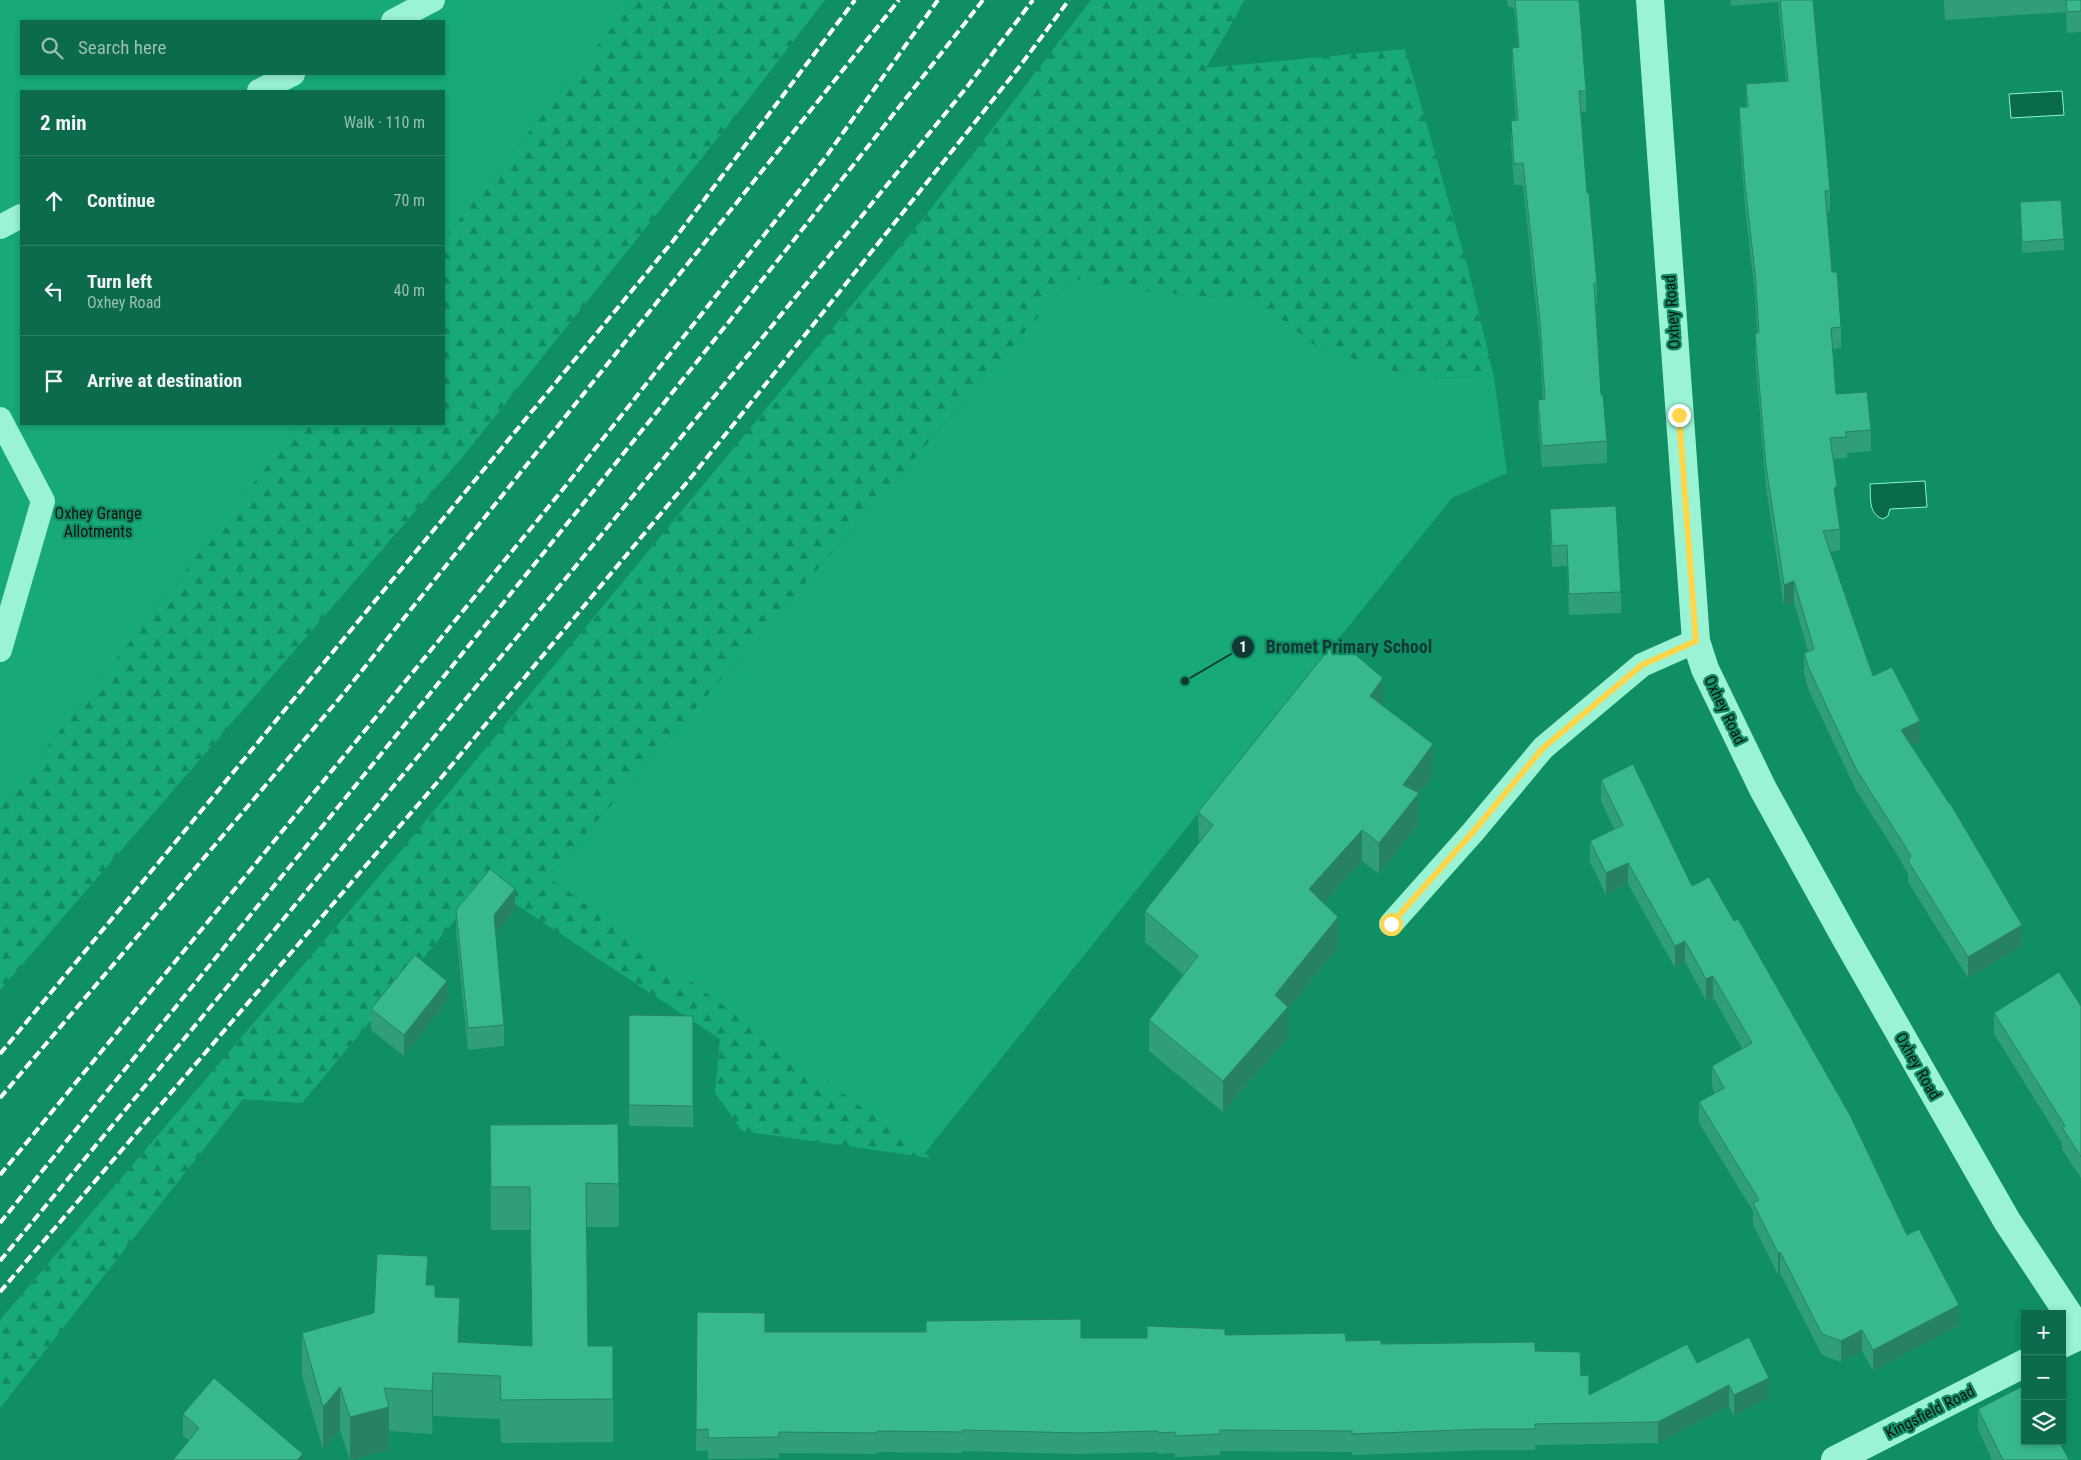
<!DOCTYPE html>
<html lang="en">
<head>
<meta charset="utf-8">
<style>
  body { margin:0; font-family:"Roboto Condensed",sans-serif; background:#1a7356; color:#f1f3f6 }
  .controls { position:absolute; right:15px; bottom:15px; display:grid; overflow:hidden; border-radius:0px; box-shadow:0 2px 8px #0003 }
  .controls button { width:45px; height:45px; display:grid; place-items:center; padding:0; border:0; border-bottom:1px solid #2c7e64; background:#0c6b4c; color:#f1f3f6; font:25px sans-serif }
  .stop { position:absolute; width:15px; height:15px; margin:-11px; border:4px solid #ffd54a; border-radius:50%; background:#fff }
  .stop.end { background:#ffd54a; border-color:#fff; box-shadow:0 1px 5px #0008 }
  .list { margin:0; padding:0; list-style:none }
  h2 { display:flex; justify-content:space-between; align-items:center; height:65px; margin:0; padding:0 20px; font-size:21px }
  h2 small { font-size:16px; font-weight:400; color:#9abfb5 }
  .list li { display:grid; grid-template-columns:32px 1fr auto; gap:15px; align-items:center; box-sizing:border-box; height:90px; padding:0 20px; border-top:1px solid #2c7e64 }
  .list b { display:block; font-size:19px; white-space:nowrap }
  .list p { margin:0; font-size:16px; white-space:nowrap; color:#9abfb5 }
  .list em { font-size:16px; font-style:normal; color:#9abfb5 }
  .icon { flex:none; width:28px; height:28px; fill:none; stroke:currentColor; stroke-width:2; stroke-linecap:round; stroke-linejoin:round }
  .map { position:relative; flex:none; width:2081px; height:1460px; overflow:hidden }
  .search { position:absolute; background:#0c6b4c; box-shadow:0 2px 8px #0003; left:20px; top:20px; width:425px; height:55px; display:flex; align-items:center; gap:12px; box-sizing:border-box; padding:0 18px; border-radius:0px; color:#9abfb5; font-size:19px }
  .panel { position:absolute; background:#0c6b4c; box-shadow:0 2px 8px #0003; left:20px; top:90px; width:425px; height:335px; border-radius:0px }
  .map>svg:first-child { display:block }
</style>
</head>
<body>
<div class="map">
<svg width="2081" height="1460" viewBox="0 0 2081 1460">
  <defs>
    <pattern id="forest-firs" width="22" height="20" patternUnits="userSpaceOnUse" patternTransform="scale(1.25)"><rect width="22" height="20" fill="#17aa78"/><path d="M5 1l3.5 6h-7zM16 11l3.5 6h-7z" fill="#138961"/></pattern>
  </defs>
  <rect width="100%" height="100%" fill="#108f65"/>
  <path fill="#17aa78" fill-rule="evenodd" d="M 0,0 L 634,0 L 444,239 L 444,91 L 21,91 L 21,424 L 300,424 L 0,808 ZM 21,21 L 444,21 L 444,74 L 21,74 Z
    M 1072,278 L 1129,290 L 1256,300 L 1319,348 L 1418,378 L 1494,377 L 1507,473 L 1452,498 L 924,1154 L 548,877 Z"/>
  <path fill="url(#forest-firs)" d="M 634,0 L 825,0 L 744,105 L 464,455 L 0,990 L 0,808 L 300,424 L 444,424 L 444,239 Z
    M 1091,0 L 1245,0 L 1206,68 L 1405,49 L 1470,276 L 1494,377 L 1418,378 L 1319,348 L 1256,300 L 1129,290 L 1072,278 L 548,877 L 931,1158 L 742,1131 L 715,1093 L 720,1039 L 485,884 L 302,1103 L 243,1099 L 0,1408 L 0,1320 L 399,853 L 923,219 Z"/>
  <path fill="#096b4c" stroke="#8bf6d0" d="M 2062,91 L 2064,115 L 2011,118 L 2009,94 Z
    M 1925,481 L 1927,507 L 1890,509 L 1888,516 L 1883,519 C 1868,514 1871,498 1870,484 Z"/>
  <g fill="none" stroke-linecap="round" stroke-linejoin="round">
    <path stroke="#99f3d4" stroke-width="24" d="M 393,21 L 433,0
      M 259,91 L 293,74
      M 0,227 L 21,216
      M 0,419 L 43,501 L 0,650
      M 1391,924 L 1473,832 L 1543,748 L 1642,665 L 1696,641"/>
    <path stroke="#99f3d4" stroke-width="28" d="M 2062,1344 L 2081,1335
      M 1835,1460 L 2025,1363"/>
    <path stroke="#99f3d4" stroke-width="28" d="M 1650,0 L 1696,641 L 1705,669 L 1763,789 L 1846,939 L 2007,1221 L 2081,1333"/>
    <path stroke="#fff" stroke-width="4" stroke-dasharray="9 4" stroke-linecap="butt" d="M 0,1054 L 673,241 L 855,0
      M 0,1098 L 344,693 L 899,0
      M 0,1175 L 564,488 L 825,158 L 938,0
      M 0,1223 C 330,817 661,412 983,0
      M 0,1261 L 571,572 L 967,87 L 1033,0
      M 0,1292 L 441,778 L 693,475 L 1020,66 L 1069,0"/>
  </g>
  <path fill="#309f79" d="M 1507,0 L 1579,0 L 1586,91 L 1586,112 L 1581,112 L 1587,193 L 1597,283 L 1597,304 L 1596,304 L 1601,395 L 1607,441 L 1607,463 L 1542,467 L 1538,421 L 1538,400 L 1543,399 L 1540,345 L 1523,185 L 1514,185 L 1511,142 L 1511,121 L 1516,120 L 1512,69 L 1512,48 L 1518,47 L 1514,8 L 1508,6 Z
    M 1730,0 L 1813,0 L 1830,190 L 1830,211 L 1827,212 L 1832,272 L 1841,327 L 1841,348 L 1833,349 L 1836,394 L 1871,430 L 1871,451 L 1847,453 L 1847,458 L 1833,459 L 1837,507 L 1840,529 L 1840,550 L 1830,552 L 1873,676 L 1920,742 L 1912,746 L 2022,946 L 1968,978 L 1908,882 L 1908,874 L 1898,856 L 1856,790 L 1809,691 L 1804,674 L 1804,653 L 1808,651 L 1794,602 L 1784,606 L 1766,487 L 1755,355 L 1755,334 L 1757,333 L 1755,295 L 1745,207 L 1739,128 L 1739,107 L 1746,107 L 1746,84 L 1786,81 L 1778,2 L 1731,6 Z
    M 1944,0 L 2081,0 L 2081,32 L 2067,33 L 2066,12 L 1945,20 Z
    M 2020,202 L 2064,239 L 2064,250 L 2022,253 Z
    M 1550,509 L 1621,592 L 1621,613 L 1569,615 L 1567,566 L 1552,567 L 1550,530 Z
    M 1383,706 L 1433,775 L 1419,794 L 1419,824 L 1379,874 L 1362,861 L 1324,903 L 1338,948 L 1288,1010 L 1288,1038 L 1223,1112 L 1149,1051 L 1149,1020 L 1183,974 L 1145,942 L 1145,911 L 1199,843 L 1198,812 Z
    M 1601,780 L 1692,886 L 1907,1235 L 1959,1326 L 1873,1371 L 1862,1351 L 1841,1362 L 1822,1355 L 1780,1273 L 1778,1275 L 1753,1224 L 1753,1211 L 1699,1123 L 1699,1102 L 1715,1093 L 1712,1087 L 1712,1066 L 1742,1048 L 1713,997 L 1706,1000 L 1685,962 L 1675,968 L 1628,884 L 1606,895 L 1590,862 L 1590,841 L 1614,829 L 1601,801 Z
    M 456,910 L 515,910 L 495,934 L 504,1025 L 504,1046 L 468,1050 L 456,931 Z
    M 447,1002 L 404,1056 L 371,1030 L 371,1009 Z
    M 2081,1006 L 2081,1178 L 2062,1149 L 2062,1143 L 1994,1034 L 1994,1013 Z
    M 629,1015 L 693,1016 L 693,1127 L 629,1126 Z
    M 490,1125 L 619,1184 L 619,1227 L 587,1227 L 588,1346 L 613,1399 L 613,1442 L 501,1443 L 500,1419 L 433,1416 L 432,1434 L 389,1431 L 389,1450 L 350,1460 L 340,1430 L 323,1450 L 302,1376 L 302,1333 L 374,1313 L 428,1285 L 460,1343 L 532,1346 L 530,1230 L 491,1230 Z
    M 697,1312 L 765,1332 L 926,1332 L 926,1321 L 1081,1338 L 1147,1338 L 1225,1335 L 1535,1351 L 1581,1376 L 1589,1395 L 1697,1363 L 1769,1398 L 1734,1416 L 1729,1406 L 1658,1443 L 1535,1445 L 1535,1450 L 1488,1450 L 1352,1455 L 1352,1452 L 1220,1451 L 1220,1455 L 1175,1457 L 1175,1453 L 1158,1454 L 1158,1452 L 1079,1454 L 962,1451 L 962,1453 L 877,1452 L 877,1454 L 779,1453 L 779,1458 L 708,1459 L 708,1450 L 696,1451 Z
    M 1978,1409 L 2025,1441 L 2069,1460 L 1992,1460 L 1978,1429 Z
    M 183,1414 L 303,1460 L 189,1440 L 183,1436 Z"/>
  <path fill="#278263" d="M 1837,486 L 1837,508 L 1834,488 Z
    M 1794,581 L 1794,602 L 1784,606 L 1784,585 Z
    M 1383,678 L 1383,709 L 1370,696 Z
    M 1920,721 L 1920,742 L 1901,751 L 1901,730 Z
    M 1433,744 L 1433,775 L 1419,794 L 1419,824 L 1379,874 L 1379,843 L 1403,785 Z
    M 1362,830 L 1362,861 L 1309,920 L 1309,889 Z
    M 1628,863 L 1628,884 L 1606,895 L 1606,873 Z
    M 515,889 L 515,910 L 494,936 L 494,915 Z
    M 1338,917 L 1338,948 L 1288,1010 L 1288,1038 L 1223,1112 L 1223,1081 L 1275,995 Z
    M 2022,925 L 2022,946 L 1968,978 L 1968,957 Z
    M 1685,941 L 1685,962 L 1675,968 L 1675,946 Z
    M 1713,976 L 1713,997 L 1706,1000 L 1706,979 Z
    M 447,981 L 447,1002 L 404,1056 L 404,1035 Z
    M 1780,1252 L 1780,1273 L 1778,1275 L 1778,1253 Z
    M 428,1256 L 428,1299 L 426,1285 Z
    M 460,1298 L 460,1341 L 459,1374 L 458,1342 Z
    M 1959,1305 L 1959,1326 L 1873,1371 L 1873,1350 Z
    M 1862,1330 L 1862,1351 L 1841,1362 L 1841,1341 Z
    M 433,1373 L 433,1416 L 432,1434 L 432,1391 Z
    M 1769,1378 L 1769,1398 L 1734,1416 L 1734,1395 Z
    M 1729,1385 L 1729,1406 L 1658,1443 L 1658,1422 Z
    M 340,1387 L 340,1430 L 323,1450 L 323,1407 Z
    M 389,1407 L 389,1450 L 350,1460 L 350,1417 Z
    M 303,1454 L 303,1460 L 297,1460 Z"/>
  <path fill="#38b98d" stroke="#278263" d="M 1515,0 L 1579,0 L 1586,91 L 1579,91 L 1587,193 L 1589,193 L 1597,283 L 1594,283 L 1601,395 L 1603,395 L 1607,441 L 1542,446 L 1538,400 L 1545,399 L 1540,323 L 1523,163 L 1514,164 L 1511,121 L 1518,120 L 1512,48 L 1519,47 Z
    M 1780,0 L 1813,0 L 1830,190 L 1825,191 L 1832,272 L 1837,272 L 1841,327 L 1831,328 L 1836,394 L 1867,392 L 1871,430 L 1845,432 L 1847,437 L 1830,438 L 1837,486 L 1834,488 L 1840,529 L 1823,531 L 1873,676 L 1892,667 L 1920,721 L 1901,730 L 1949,803 L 1950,803 L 2022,925 L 1968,957 L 1908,861 L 1911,856 L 1898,835 L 1856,769 L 1809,669 L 1804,653 L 1814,649 L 1794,581 L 1784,585 L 1766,466 L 1755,334 L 1759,332 L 1755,273 L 1745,185 L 1739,107 L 1748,107 L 1746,84 L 1788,81 Z
    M 2066,0 L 2081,0 L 2081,11 L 2067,12 Z
    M 2061,200 L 2064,239 L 2022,242 L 2020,202 Z
    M 1616,506 L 1621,592 L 1569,594 L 1567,545 L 1552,546 L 1550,509 Z
    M 1337,639 L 1383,678 L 1370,696 L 1433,744 L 1403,785 L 1419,793 L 1379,843 L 1362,830 L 1309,889 L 1338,917 L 1275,995 L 1288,1007 L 1223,1081 L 1149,1020 L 1198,956 L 1145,911 L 1213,825 L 1198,812 Z
    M 1633,764 L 1692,886 L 1709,877 L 1734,921 L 1738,919 L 1850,1115 L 1907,1235 L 1919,1229 L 1959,1305 L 1873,1350 L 1862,1330 L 1841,1341 L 1822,1334 L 1780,1252 L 1778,1253 L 1753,1203 L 1759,1200 L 1699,1102 L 1724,1088 L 1712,1066 L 1752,1043 L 1713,976 L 1706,979 L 1685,941 L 1675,946 L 1628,863 L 1606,873 L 1590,841 L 1623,825 L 1601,780 Z
    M 490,869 L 515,889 L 494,915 L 504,1025 L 468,1028 L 456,910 Z
    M 415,955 L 447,981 L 404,1035 L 371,1009 Z
    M 2059,972 L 2081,1006 L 2081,1157 L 2062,1127 L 2065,1126 L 1994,1013 Z
    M 629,1015 L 693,1016 L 693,1106 L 629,1105 Z
    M 618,1124 L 619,1184 L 586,1183 L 588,1346 L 613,1346 L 613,1399 L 501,1400 L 500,1376 L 433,1373 L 432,1391 L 384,1388 L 389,1407 L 350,1417 L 340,1387 L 323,1407 L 302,1333 L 374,1313 L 377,1254 L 428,1256 L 426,1285 L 435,1285 L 435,1297 L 460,1298 L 458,1342 L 532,1346 L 530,1187 L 491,1187 L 490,1125 Z
    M 697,1312 L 765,1313 L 765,1332 L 926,1332 L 926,1321 L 1081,1319 L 1081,1338 L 1147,1338 L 1147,1326 L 1225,1329 L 1225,1335 L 1345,1333 L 1346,1341 L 1381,1340 L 1381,1344 L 1535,1342 L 1535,1351 L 1580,1352 L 1581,1376 L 1589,1375 L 1589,1395 L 1687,1344 L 1697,1363 L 1749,1337 L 1769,1378 L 1734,1395 L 1729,1385 L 1658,1422 L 1535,1424 L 1535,1429 L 1488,1429 L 1352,1434 L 1352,1431 L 1220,1430 L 1220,1434 L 1175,1436 L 1175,1432 L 1158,1433 L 1158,1431 L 1079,1433 L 962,1430 L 962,1432 L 877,1431 L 877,1433 L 779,1432 L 779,1437 L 708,1438 L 708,1429 L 696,1430 Z
    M 214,1378 L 303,1454 L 297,1460 L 173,1460 L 199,1428 L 183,1414 Z
    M 2025,1385 L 2025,1441 L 2059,1441 L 2069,1460 L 2003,1460 L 1978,1409 Z"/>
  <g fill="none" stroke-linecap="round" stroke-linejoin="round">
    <path stroke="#ffd54a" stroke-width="6" d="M 1391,924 L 1473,832 L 1543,748 L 1642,665 L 1696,641 L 1679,415"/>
  </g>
  <g text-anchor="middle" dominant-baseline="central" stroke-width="4.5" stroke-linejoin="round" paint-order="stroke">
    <g font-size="16" fill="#111" stroke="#108f65">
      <text transform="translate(1672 312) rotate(-94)">Oxhey Road</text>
      <text transform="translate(1725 710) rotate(64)">Oxhey Road</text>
      <text transform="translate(1918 1066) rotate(60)">Oxhey Road</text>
      <text transform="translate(1930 1412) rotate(-27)">Kingsfield Road</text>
    </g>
    <g font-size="16" fill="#111" stroke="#108f65">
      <text x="98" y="513">Oxhey Grange<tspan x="98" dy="18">Allotments</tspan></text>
    </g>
  </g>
  <path fill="none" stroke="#103936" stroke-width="2" d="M1185 681L1243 647"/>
  <g fill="#103936" stroke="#108f65" stroke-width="2">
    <circle cx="1185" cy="681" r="5"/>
    <circle cx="1243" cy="647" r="12"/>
  </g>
  <g font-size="15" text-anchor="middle" font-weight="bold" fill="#fff">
    <text x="1243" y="652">1</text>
  </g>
  <g font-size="18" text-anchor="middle" font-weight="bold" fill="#103936" stroke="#108f65" stroke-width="4.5" stroke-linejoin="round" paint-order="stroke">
    <text x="1349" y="653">Bromet Primary School</text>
  </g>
</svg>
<div class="controls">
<button>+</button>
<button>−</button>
<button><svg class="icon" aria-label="layers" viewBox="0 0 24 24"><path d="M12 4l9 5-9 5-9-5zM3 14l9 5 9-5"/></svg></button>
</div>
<div class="stop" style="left:1391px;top:924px"></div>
<div class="stop end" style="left:1679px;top:415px"></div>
<div class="search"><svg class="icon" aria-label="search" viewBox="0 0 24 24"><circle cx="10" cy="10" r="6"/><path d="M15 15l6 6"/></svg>Search here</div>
<section class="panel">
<h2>2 min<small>Walk · 110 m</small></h2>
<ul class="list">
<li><svg class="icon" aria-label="ahead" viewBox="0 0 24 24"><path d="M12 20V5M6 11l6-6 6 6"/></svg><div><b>Continue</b></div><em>70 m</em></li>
<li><svg class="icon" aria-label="left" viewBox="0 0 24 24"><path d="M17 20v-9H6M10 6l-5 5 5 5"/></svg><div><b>Turn left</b><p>Oxhey Road</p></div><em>40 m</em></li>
<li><svg class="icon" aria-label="arrive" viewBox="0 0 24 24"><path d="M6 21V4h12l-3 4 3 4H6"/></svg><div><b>Arrive at destination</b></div></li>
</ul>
</section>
</div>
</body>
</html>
